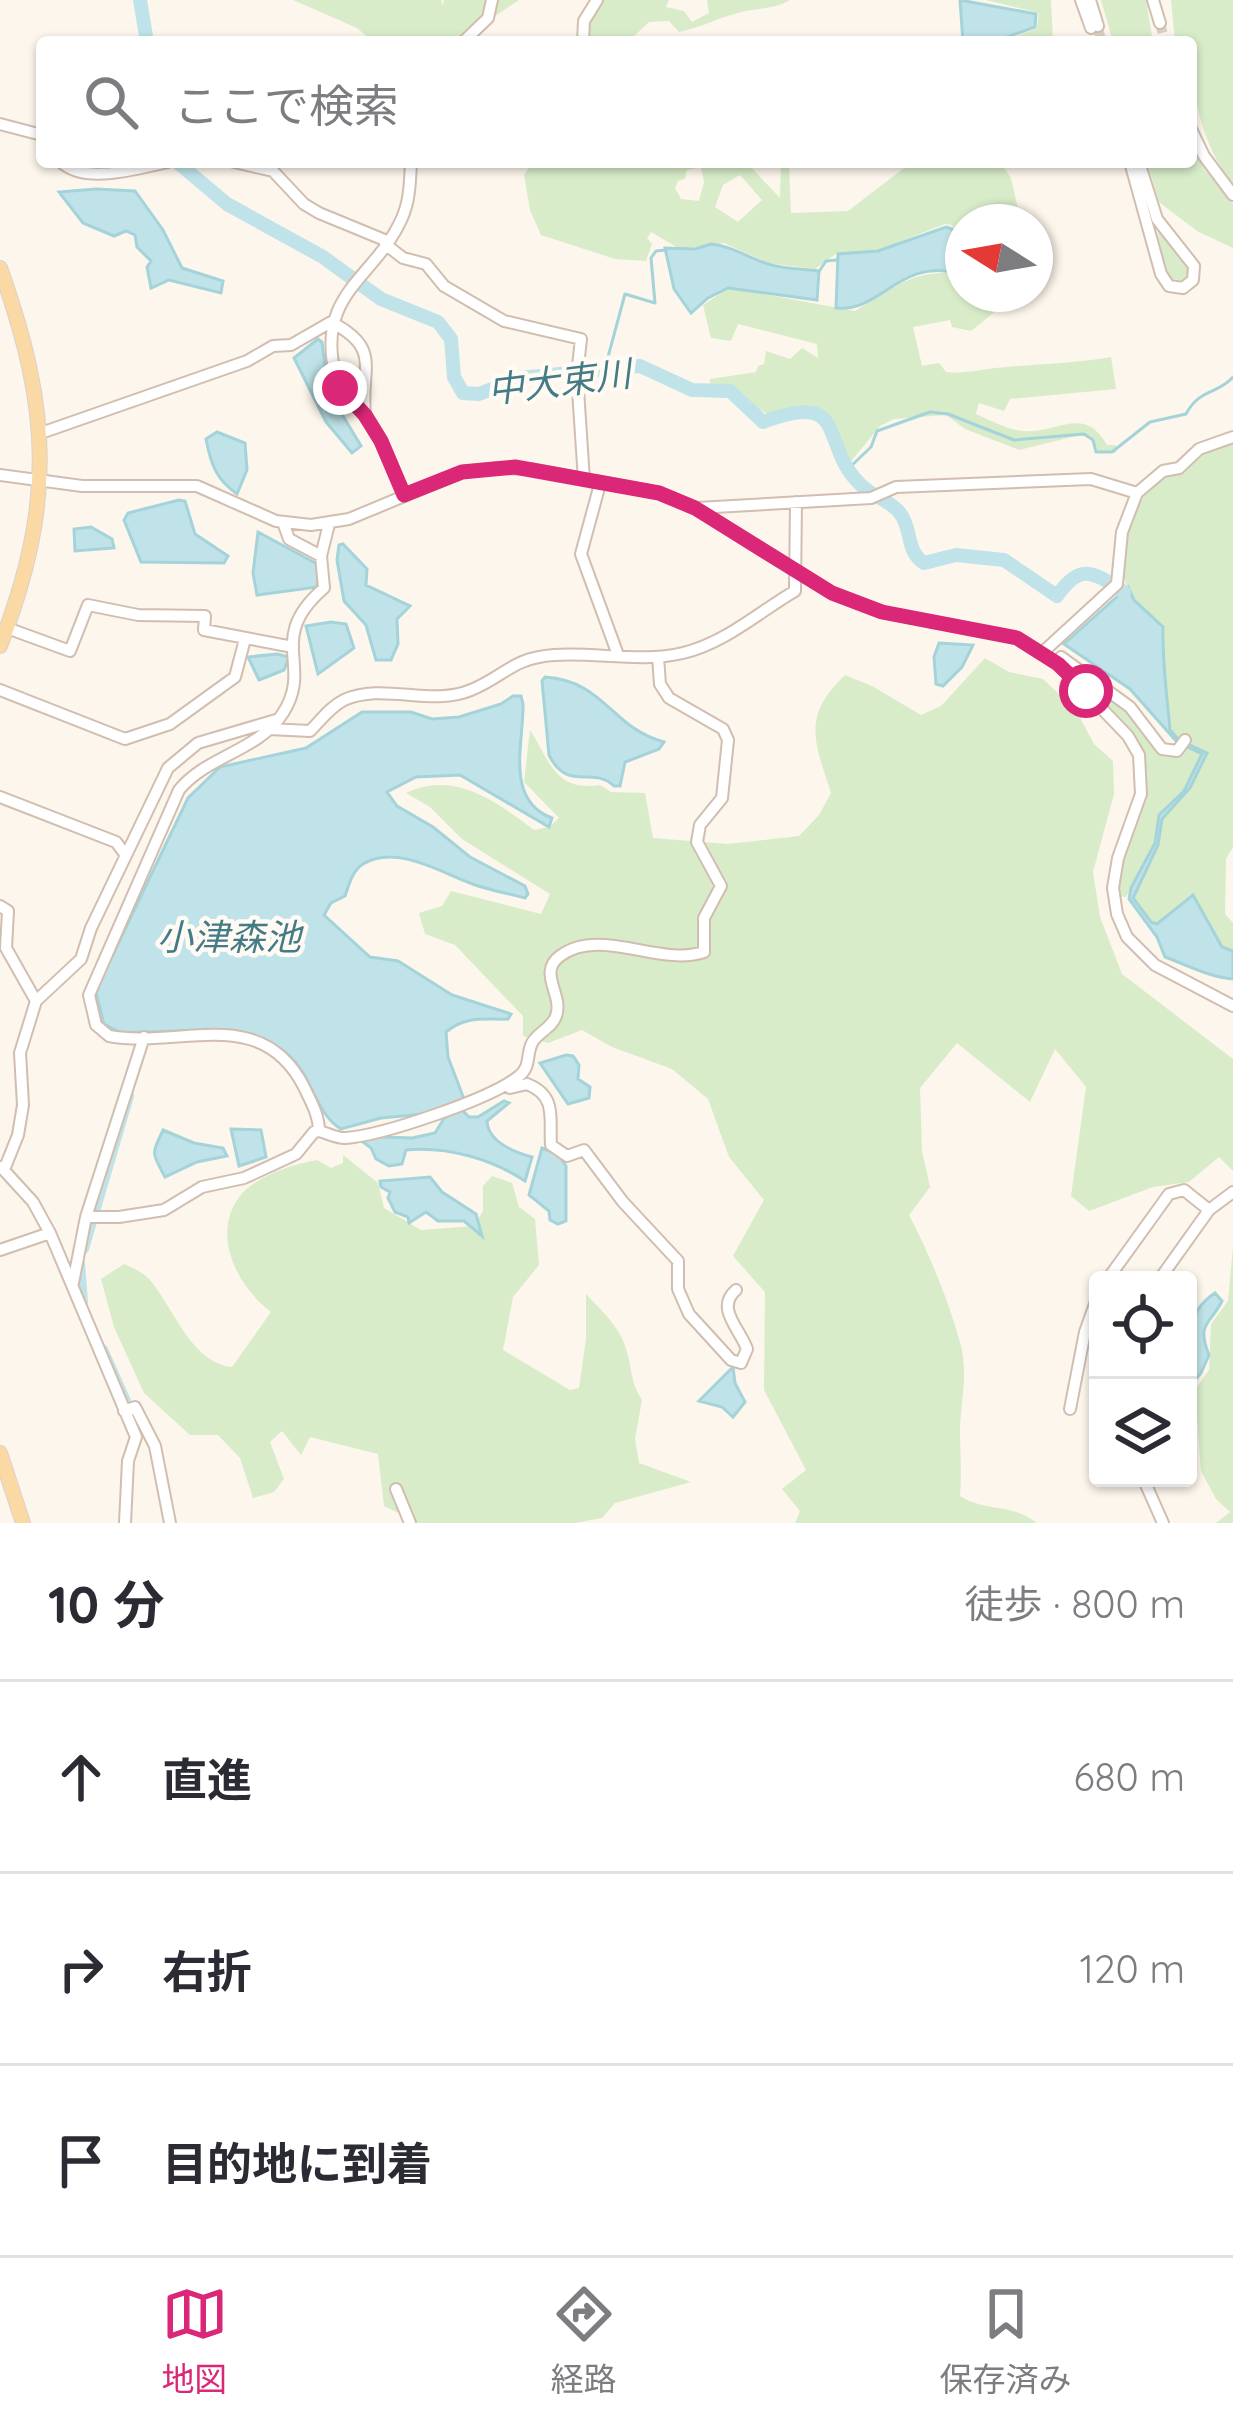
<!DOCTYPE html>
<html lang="ja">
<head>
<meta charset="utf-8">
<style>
  body { margin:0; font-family:Quicksand,"Noto Sans JP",sans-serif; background:#f7f7f7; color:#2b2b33 }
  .controls { position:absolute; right:36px; bottom:36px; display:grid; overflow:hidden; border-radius:12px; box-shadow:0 3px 9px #0004 }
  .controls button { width:108px; height:108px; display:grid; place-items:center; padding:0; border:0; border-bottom:3px solid #e1e1e2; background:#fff; color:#2b2b33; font:60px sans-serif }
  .compass { position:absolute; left:945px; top:204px; width:108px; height:108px; border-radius:50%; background:#fff; box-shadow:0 3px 9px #0004; rotate:281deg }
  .stop { position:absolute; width:36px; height:36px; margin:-27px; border:9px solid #db2777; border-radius:50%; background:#fff }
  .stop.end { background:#db2777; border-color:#fff; box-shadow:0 3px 12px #0008 }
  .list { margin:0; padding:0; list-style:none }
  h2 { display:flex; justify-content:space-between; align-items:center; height:156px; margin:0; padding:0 48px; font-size:51px }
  h2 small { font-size:39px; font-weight:400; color:#7c7c81 }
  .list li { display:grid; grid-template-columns:78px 1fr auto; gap:36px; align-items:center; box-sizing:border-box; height:192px; padding:0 48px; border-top:3px solid #e1e1e2 }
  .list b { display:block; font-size:45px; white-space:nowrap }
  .list em { font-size:39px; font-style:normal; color:#7c7c81 }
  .icon { flex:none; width:66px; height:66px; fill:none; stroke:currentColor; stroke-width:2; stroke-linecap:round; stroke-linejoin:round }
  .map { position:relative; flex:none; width:1233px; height:1523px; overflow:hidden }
  .search { position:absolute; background:#fff; box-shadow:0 3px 9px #0004; left:36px; right:36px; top:36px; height:132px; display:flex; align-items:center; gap:30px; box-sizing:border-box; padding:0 42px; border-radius:12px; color:#7c7c81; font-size:45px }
  .sheet { height:732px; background:#fff }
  nav { display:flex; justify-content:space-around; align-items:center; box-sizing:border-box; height:168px; border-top:3px solid #e1e1e2; background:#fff; font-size:33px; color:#7c7c81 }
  nav a { display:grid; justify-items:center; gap:6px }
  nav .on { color:#db2777 }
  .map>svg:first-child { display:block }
</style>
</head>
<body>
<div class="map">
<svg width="1233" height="1523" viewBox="0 0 1233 1523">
  <rect width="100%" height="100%" fill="#fdf6ec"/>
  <path fill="#d8ecc9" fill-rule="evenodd" d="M 293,0 L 441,0 L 443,6 L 444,0 L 519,0 L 457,42 L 373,42 L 357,28 Z
    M 600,0 L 669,0 L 666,7 L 684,11 L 692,22 L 709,13 L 707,0 L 790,0 C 774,10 752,8 734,14 C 714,20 699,28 679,32 L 669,21 L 649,22 L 628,42 L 587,42 L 586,29 Z
    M 986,0 L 1051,0 L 1053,42 L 1002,42 L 1037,28 L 1039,13 Z
    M 1101,0 L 1146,0 L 1153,42 L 1113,42 Z
    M 1171,0 L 1233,0 L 1233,184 C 1201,145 1191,92 1191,42 L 1175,42 Z
    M 1191,144 L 1205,170 L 1233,204 L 1233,248 L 1197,231 L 1159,202 L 1147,162 L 1191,162 Z
    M 533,162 L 746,162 L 780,198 L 781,162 L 898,162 L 789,166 L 791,213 L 848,211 L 912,162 L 1000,162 L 1011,178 L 1021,222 L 963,222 L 963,251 L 952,225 L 945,224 L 879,250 L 837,253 L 815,269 L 768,263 L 724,243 L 680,249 L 651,232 L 647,238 L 652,244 L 646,261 L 615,259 L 541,235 L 530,210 L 524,175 ZM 701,167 L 704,182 L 699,201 L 681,199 L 675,188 L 678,181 L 685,179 L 687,170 ZM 740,175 L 762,200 L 738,222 L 715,207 L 723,185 Z
    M 1157,231 L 1187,261 L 1189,271 L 1184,281 L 1167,278 Z
    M 963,267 L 963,294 L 1017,294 L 971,331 L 952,327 L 950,320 L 913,327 L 922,366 L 939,363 L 946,372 C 964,374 977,370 995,368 C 1034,364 1072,364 1111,357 L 1116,389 L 1010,399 L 1004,411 L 979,403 L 976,414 C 990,420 1006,429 1022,431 C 1058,434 1084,404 1107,445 L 1116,445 L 1116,453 L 1097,452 L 1094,439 L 1080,435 L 1019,450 L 965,429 L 946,415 L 894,419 L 880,426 L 848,465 L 826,415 L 796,409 L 770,416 L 727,387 L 710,383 L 710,379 L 756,372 L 758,366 L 764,364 L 766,351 L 790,359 L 802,348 L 818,358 L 817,344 L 738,324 L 731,341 L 711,338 L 703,305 L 726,290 L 742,290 L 855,311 C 893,288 914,268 960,274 Z
    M 1233,440 L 1233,847 L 1226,859 L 1225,914 L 1233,923 L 1233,951 L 1223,948 L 1193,896 L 1158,924 C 1145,921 1135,906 1133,894 L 1158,845 L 1162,819 L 1190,788 L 1207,753 L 1179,740 L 1170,730 C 1167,696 1162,662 1163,628 C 1149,614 1134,602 1126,584 C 1121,574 1124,558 1125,547 C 1131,484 1177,458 1233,440 Z
    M 985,658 L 1009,672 L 1043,679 L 1076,710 L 1094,744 L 1113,761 L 1114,794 L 1093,872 L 1100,917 L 1122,974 L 1233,1059 L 1233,1171 L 1219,1157 L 1189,1182 L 1153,1187 L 1089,1211 L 1071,1196 L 1086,1087 L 1055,1049 L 1030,1102 L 957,1043 L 920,1088 L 922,1151 L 930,1187 L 909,1215 C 929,1253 950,1304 961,1346 C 968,1375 961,1401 960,1430 C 960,1452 962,1473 960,1496 C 988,1513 1009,1502 1037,1523 L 795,1523 L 800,1511 L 782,1489 L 806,1470 L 764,1390 L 765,1292 L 733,1256 L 764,1200 L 729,1157 L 708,1099 L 672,1069 L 612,1047 L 582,1030 L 548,1043 L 523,1036 L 523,1016 L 455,945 L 425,934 L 419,913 L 442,906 L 451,891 L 541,914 L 550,894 L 462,839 L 430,807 L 406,793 C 454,770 496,801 534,830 L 549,827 L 559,818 L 524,782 L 530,730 C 550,760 554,792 600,785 L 611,792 L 645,793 L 653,838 L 728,844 L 799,836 L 819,815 L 831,793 C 815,742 801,717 845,675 L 872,686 L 921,715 L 941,706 Z
    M 1092,684 L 1124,705 L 1158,749 L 1186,747 L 1203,754 L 1184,791 L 1159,815 L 1155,843 L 1126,897 L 1118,896 C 1120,843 1166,788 1135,737 C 1124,718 1104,703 1088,688 Z
    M 343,1155 L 378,1183 L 384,1208 L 421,1230 L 474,1226 L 483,1211 L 483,1186 L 492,1176 L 512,1183 L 519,1207 L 535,1219 L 539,1265 L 513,1297 L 503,1350 L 570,1390 L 579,1388 L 586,1339 L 586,1294 C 603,1312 621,1328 627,1352 C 632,1369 631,1385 642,1400 L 635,1439 L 639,1463 L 691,1482 L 615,1503 L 602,1518 L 575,1523 L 419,1523 L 384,1506 L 378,1454 L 310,1437 L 301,1455 L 282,1431 L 270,1442 L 284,1479 L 274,1492 L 253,1498 L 240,1458 L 218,1435 L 190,1435 L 144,1393 L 114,1327 L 101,1279 L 124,1264 C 132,1268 143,1272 149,1279 C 173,1306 191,1363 232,1367 L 271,1312 C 238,1287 210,1235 240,1196 C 256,1176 293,1164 317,1160 L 331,1168 L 343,1163 Z
    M 1233,1246 L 1233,1523 L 1216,1523 L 1230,1512 L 1216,1499 L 1201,1471 L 1195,1390 L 1209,1370 L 1211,1324 L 1228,1301 Z"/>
  <path fill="#bfe3e8" stroke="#a5d3da" stroke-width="3" d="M 960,0 L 1036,14 L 1035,27 L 993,42 L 963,42 Z
    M 96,189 L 135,191 L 163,230 L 182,268 L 223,281 L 221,293 L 169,280 L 151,288 L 147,267 L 151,261 L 137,247 L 135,235 L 126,231 L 114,236 L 83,223 L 59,192 Z
    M 946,227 L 952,229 L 963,255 L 957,273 C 900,258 880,313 836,308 L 838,254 L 878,251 Z
    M 711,244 C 732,246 748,258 768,264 C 784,269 802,269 819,271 L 817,300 L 728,288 L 708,298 L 691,313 L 674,289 L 665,248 L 695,249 Z
    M 318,339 L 322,342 L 328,391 L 361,446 L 352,453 L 326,422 L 294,358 Z
    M 217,432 L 245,443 L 247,470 L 237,494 C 216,479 211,465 206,439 Z
    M 179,500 L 185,501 L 195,534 L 228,556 L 224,563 L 141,562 L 124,520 L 128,513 Z
    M 91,527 L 112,539 L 114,548 L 75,551 L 74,529 Z
    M 258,532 L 319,565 L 317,587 L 257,595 L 253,573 Z
    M 343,544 L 367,569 L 366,585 L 410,606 L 397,619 L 398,644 L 391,660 L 376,660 L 366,625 L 344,601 L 337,560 L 339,545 Z
    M 1128,587 L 1134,600 L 1163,627 C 1162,662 1167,695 1170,730 L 1179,740 L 1207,753 L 1190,788 L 1162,819 L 1158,845 L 1133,898 L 1151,922 L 1157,924 L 1193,895 L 1222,947 L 1233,951 L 1233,979 C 1209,977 1187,965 1165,957 L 1157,937 L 1129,899 L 1131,888 L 1155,843 L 1159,815 L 1184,791 L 1202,754 L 1177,742 L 1130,689 L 1064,644 Z
    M 331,622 L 346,624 L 354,648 L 318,674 L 306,626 Z
    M 939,643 L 973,645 L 962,667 L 943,686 L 936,684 L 934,657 Z
    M 277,654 L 289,657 L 284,670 L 259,680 L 248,657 Z
    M 545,677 C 605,681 611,728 664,742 L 659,749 L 625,762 L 620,786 L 614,786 C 592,765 568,793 549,755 L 542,681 Z
    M 513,696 L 521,696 L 523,704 C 524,742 504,800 552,818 L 549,827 L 460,775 L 416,777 L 387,792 L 397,806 L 433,827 L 470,857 L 525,886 L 528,894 L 525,898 C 507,893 487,890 470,883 C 440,872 396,844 363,864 C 352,871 349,885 345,896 L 331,903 L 324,915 L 370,957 L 398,961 L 452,995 L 511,1014 L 508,1019 C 485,1020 466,1015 446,1032 L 448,1057 L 464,1099 L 435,1113 L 381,1118 L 341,1129 C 320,1117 313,1086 299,1067 C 259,1012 177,1036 119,1032 L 104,1024 L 96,993 L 104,973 L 188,798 L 220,767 L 306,748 L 362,712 L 411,712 L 432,719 L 459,717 L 501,704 Z
    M 566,1055 L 573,1056 L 579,1065 L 578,1079 L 590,1087 L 589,1098 L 568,1104 L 540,1063 Z
    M 504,1101 L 509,1103 L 487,1121 C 488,1142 514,1152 532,1157 L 525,1181 C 492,1159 447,1146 406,1150 L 402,1164 L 389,1166 L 376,1159 L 371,1148 L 355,1136 L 412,1138 L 435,1133 L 445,1117 L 462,1110 L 469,1117 L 478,1117 Z
    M 231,1129 L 261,1130 L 266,1157 L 239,1166 Z
    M 163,1130 L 194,1143 L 223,1148 L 227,1156 L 197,1162 L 165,1177 C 151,1152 152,1154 163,1130 Z
    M 542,1148 L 558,1154 L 566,1166 L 566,1221 L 558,1224 L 550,1220 L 549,1211 L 529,1195 Z
    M 430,1177 L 442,1192 L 476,1214 L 482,1236 L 464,1221 L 438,1221 L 426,1212 L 409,1223 L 408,1217 L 395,1212 L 388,1198 L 390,1192 L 381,1187 L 380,1181 Z
    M 1215,1293 L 1222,1301 C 1210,1325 1196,1323 1209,1355 L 1201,1373 L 1188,1388 C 1188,1352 1181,1315 1215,1293 Z
    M 733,1367 L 735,1383 L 745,1402 L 733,1417 L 722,1407 L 699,1401 Z"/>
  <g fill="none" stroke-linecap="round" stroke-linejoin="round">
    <path stroke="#a5d3da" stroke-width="3" d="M 818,273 L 826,261 L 837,260
      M 608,357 L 625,294 L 655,303 L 651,258 L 656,251 L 666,250
      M 604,371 L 605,367
      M 848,469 L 871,447 L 877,431 L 930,412 L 948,414 L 1014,440 L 1084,434 L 1093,440 L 1096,452 L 1112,452 L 1150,422 L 1186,414 C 1200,388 1217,395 1233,377"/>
    <path stroke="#bfe3e8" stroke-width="8" d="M 85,1249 L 130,1096
      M 81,1263 L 84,1302
      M 104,1349 L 132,1412"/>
    <path stroke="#bfe3e8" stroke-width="14" d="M 140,0 L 147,42
      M 177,162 L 227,204 L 323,257 L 381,299 L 438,322 L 451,339 L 454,377 L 463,393 L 479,394 L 520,378 L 640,366 L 692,390 L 730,391 L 763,422 C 852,389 817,445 862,486 C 873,497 890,500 900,513 C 913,530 905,550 924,563 L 956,555 L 1004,560 L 1057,596 C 1081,561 1094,573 1124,592"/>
    <path stroke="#dcd0c4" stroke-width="10" stroke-dasharray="10 5" stroke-linecap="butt" d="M 1160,23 L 1165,42
      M 1098,29 L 1102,42"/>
    <g stroke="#d1beb0" stroke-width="14">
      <path id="minor" d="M 1081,0 L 1091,28
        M 1090,0 L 1098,26
        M 1153,0 L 1160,23
        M 463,42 L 488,18 L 492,0
        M 583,42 L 584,21 L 597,0
        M 0,124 L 42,135
        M 1191,129 L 1204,156 L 1233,195
        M 61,162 C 86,185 138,168 168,162
        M 234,162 L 273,171 L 304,204 L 319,213 L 387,241
        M 1130,162 L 1161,274 L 1169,286 L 1183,288 L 1193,280 L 1194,266 L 1157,219 L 1139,162
        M 385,244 L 403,258 L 426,264 L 444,286 L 504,321 L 581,339 L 577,375 L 584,480
        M 331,322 C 383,349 360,368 365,415
        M 41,433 L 247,361 L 273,346 L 291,345 L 331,322
        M 0,475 L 82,486 L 197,486 L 276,521 L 311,525 L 349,519 L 462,472 L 499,468 L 530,469 L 659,493 L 695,508 L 832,593 L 882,612 L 1017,638 L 1059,664 L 1128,736 L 1139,755 L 1141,794 L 1118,858 L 1113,888 L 1117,914 L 1127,937 L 1155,965 L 1233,1006
        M 600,484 L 581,554 L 618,655
        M 404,495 C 393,469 384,442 367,419 C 356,403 339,395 335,374 C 316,292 375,279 402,218 C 410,200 410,181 411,162
        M 697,508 L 871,498 L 896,487 L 1091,479 L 1137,493 L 1163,471 L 1179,468 L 1199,449 L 1233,437
        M 283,522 L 289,539 L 321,556 L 324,588 C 265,639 314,665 283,713 C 259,751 206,756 179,790 L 89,995 L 96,1025 L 109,1036 C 181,1049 261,1003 304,1087 C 311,1102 319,1115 319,1131
        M 321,556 L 329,524
        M 7,628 L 70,651 L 88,605 L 138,615 L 205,616 L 204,630 L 293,647
        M 1043,652 L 1117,584 L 1122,532 L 1137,493
        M 1061,657 L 1130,707 L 1162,749 L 1177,751 L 1185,740
        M 0,690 L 125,739 L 170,724 L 235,677 L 245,639
        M 269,729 L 310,731 C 321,720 330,707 344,700 C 383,682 431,707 471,690 C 505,676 512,658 554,655 C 597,652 641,663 683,653 C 725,643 759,612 795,591 L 796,502
        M 0,797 L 116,842 L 125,854
        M 0,906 L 8,911 L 6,948 L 36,1001
        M 510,1088 L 527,1084 C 558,1096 549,1120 551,1145 L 567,1156 L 584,1150 L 623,1202 L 678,1261 L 678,1289 L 689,1314 L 731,1360 L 741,1363 L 747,1349 C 740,1329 715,1308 736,1290
        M 319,1131 C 327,1133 338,1139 346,1138 C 383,1135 491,1099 519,1076 C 531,1067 526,1055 532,1043 C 538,1032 552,1028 556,1016 C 564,995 537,973 560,956 C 600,926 660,967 704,952 L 704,918 L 721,886 L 697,842 L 700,825 L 722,798 L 728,740 L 723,729 L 669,698 L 660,684 L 658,657
        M 1,1167 L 33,1202 L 50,1233 L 136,1437 L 128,1461 L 125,1523
        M 4,1170 L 18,1135 L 23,1105 L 20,1053 L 36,1001 L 81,959 L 91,928 L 168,768 L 198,743 L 276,720
        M 86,1217 L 119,1217 L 164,1210 L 202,1187 L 244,1178 L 296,1154 L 314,1132 L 319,1131
        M 0,1250 L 50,1233
        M 1107,1280 L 1169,1194 L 1184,1190 L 1209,1210
        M 1159,1280 L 1209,1210 L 1233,1192
        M 73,1283 L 86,1217 L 144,1037
        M 1070,1409 L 1085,1332 L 1098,1296
        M 124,1411 L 135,1407 L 155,1446 L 170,1523
        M 1143,1478 L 1163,1523
        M 396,1489 L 410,1523"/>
    </g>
    <g stroke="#dad1cd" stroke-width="16">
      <path id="major" d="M 0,268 C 51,410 55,504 0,646
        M 0,1453 L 23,1523"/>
    </g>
    <use href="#minor" stroke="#fff" stroke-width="10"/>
    <use href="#major" stroke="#fbd9a5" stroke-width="14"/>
  </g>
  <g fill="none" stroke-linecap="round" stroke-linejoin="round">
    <path stroke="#db2777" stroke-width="15" d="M 340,388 L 365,415 L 381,441 L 404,495 L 462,472 L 515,467 L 659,493 L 695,508 L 832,593 L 882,612 L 1017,638 L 1058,664 L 1086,691"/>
  </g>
  <g text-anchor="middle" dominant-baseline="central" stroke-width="9" stroke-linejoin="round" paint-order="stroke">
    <g font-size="36" font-style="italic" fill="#437c86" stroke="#fffaf3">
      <text transform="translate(559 381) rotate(-7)">中大束川</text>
      <text x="229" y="936">小津森池</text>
    </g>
  </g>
</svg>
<div class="controls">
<button><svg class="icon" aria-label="locate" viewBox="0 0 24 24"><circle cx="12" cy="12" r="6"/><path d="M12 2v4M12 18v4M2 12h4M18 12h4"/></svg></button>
<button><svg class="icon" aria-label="layers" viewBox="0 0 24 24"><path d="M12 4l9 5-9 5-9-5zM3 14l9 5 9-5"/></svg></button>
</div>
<svg class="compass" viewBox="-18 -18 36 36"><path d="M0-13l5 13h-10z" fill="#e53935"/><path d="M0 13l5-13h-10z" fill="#7c7c81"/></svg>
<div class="stop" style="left:1086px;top:691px"></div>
<div class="stop end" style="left:340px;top:388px"></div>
<div class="search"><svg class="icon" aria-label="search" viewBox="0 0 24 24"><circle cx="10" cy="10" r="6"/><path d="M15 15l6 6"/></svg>ここで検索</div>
</div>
<section class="sheet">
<h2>10 分<small>徒歩 · 800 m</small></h2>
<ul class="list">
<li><svg class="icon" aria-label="ahead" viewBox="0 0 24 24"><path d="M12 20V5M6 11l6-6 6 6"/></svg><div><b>直進</b></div><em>680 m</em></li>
<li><svg class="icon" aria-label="right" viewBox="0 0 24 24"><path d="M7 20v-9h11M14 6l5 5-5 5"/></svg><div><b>右折</b></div><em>120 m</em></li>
<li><svg class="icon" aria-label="arrive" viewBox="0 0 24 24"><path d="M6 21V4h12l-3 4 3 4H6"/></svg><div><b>目的地に到着</b></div></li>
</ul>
</section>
<nav>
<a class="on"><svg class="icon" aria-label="map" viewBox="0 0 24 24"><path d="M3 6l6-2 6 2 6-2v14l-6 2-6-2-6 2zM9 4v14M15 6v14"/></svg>地図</a>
<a><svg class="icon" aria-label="directions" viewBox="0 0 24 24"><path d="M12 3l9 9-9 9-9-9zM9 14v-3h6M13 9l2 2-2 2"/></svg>経路</a>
<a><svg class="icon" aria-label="saved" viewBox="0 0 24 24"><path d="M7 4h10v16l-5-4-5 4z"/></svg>保存済み</a>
</nav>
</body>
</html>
